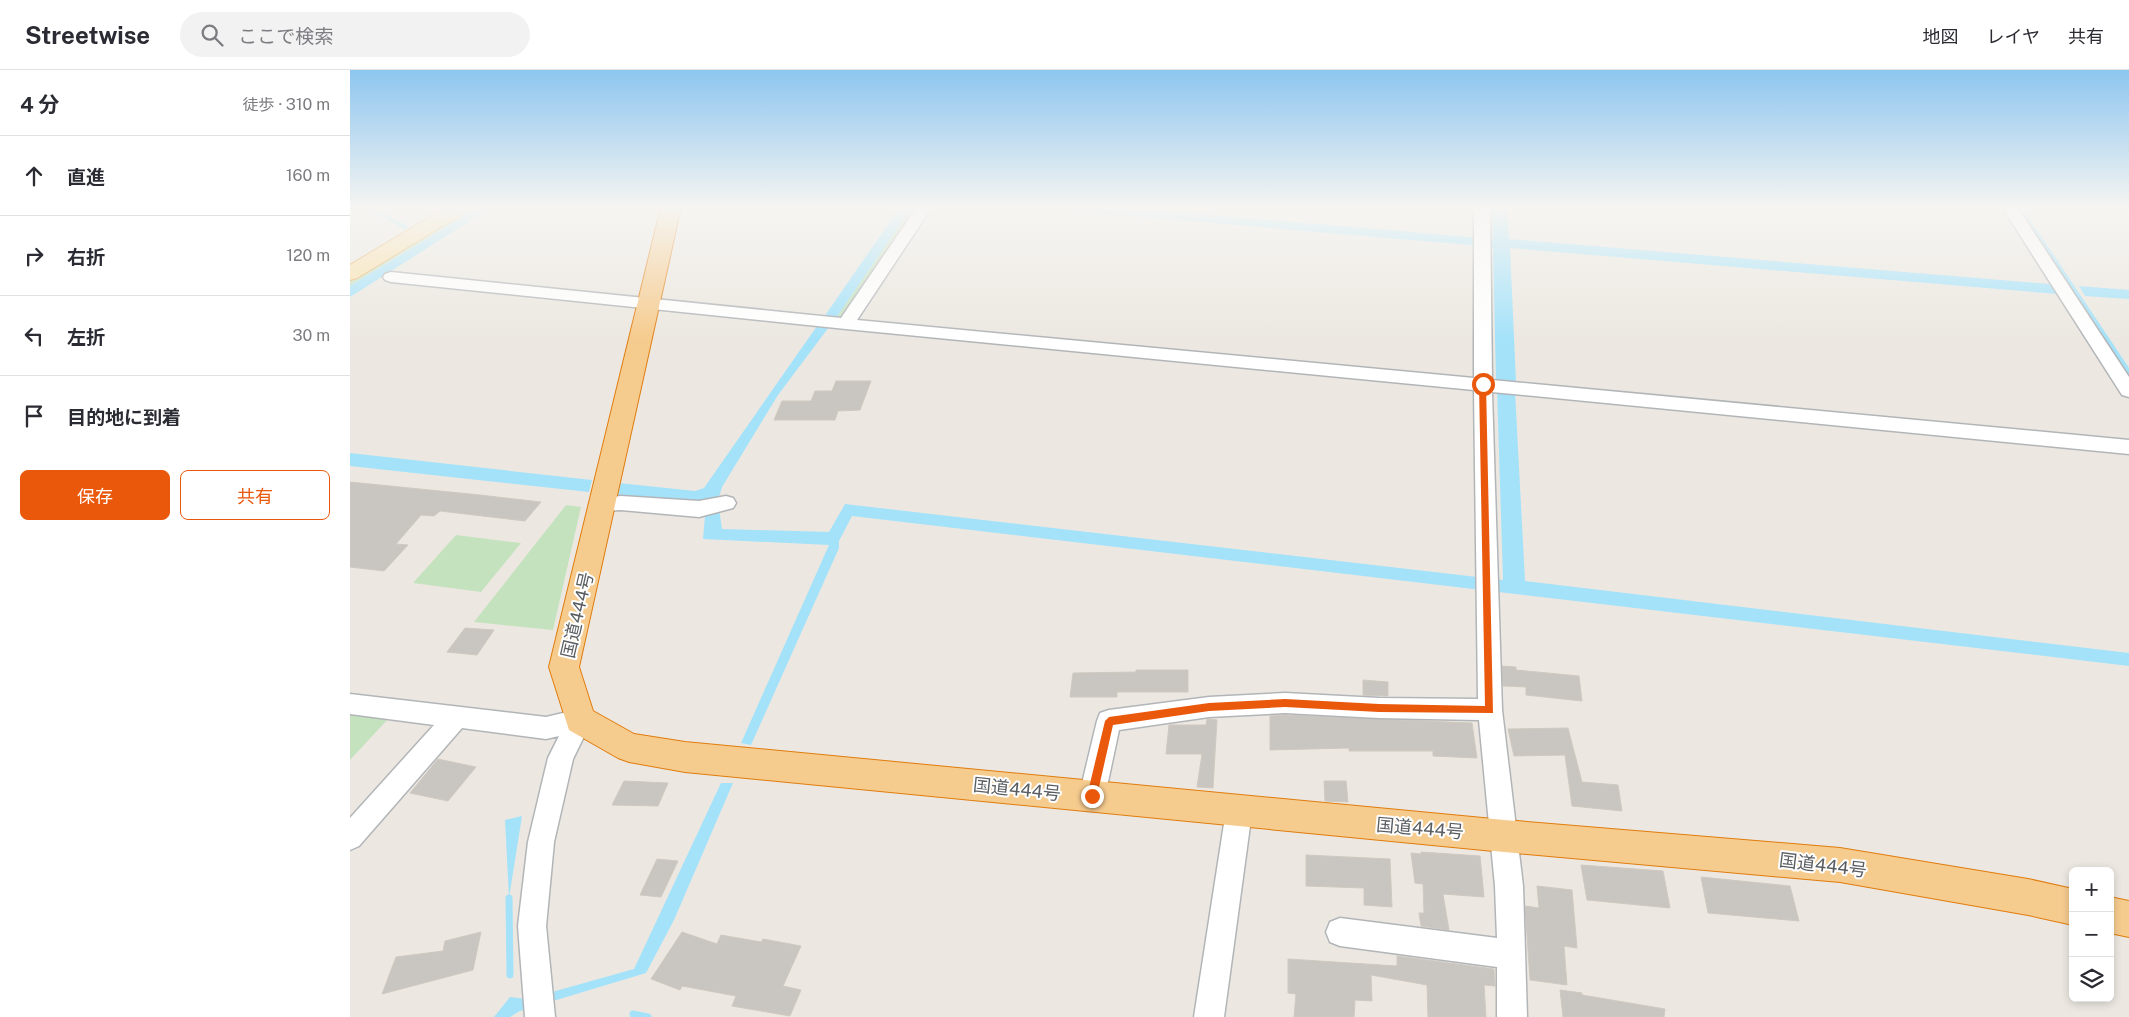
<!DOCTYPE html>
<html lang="ja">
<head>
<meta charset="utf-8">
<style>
  body { margin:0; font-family:"Public Sans","Noto Sans JP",sans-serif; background:#f2f2f3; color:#2b2b33 }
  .controls { position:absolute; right:15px; bottom:15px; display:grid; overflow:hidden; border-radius:8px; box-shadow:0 2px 8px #0003 }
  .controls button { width:45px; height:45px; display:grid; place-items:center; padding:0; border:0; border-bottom:1px solid #e1e1e2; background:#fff; color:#2b2b33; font:25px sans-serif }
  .stop { position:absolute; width:15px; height:15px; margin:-11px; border:4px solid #ea580c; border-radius:50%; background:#fff }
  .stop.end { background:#ea580c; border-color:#fff; box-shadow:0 1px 5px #0008 }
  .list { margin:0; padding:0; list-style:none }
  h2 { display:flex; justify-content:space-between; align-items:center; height:65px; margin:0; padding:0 20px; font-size:21px }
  h2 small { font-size:16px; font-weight:400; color:#7c7c81 }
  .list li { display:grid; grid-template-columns:32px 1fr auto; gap:15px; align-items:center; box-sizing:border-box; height:80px; padding:0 20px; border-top:1px solid #e1e1e2 }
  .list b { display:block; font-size:19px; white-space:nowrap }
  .list em { font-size:16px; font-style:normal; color:#7c7c81 }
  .actions { display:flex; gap:10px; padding:15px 20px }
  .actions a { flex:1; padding:11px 0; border:1px solid #ea580c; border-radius:8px; text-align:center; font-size:18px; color:#ea580c }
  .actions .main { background:#ea580c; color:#fff }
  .icon { flex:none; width:28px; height:28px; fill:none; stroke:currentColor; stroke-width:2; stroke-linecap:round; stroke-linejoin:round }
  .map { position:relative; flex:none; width:1779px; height:947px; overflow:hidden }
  header { display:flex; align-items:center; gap:30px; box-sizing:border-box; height:70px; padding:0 25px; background:#fff; border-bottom:1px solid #e1e1e2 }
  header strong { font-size:24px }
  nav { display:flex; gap:28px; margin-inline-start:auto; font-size:18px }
  .search { width:350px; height:45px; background:#f2f2f3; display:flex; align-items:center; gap:12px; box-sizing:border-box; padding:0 18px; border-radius:28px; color:#7c7c81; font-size:19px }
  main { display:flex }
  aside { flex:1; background:#fff }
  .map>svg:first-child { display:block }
</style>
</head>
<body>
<header>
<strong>Streetwise</strong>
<div class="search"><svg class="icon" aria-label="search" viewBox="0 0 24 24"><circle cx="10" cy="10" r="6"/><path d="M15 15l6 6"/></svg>ここで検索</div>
<nav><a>地図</a><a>レイヤ</a><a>共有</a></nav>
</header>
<main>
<aside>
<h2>4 分<small>徒歩 · 310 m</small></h2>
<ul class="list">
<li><svg class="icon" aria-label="ahead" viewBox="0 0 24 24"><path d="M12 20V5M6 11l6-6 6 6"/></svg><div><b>直進</b></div><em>160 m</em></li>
<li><svg class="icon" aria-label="right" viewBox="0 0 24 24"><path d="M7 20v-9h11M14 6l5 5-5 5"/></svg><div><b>右折</b></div><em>120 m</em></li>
<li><svg class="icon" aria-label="left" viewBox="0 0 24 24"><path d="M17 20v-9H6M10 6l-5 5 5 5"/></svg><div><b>左折</b></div><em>30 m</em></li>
<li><svg class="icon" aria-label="arrive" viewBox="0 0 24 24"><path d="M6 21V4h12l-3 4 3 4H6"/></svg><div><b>目的地に到着</b></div></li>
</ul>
<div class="actions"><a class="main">保存</a><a>共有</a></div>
</aside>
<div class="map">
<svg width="1779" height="947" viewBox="0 0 1779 947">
  <rect width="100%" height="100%" fill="#ece8e1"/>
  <path fill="#c5e2bf" d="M 119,137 L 129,137 L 0,216 L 0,210 L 39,189 Z
    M 562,137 L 570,137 L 493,248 L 486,248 Z
    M 216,435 L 231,437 L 203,560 L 124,552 Z
    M 106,465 L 171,473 L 131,522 L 63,513 Z
    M 0,643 L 39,648 L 0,690 Z"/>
  <path fill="#a4e2fa" d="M 129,137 L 142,137 L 0,227 L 0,216 Z
    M 550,137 L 562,137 L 486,248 L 474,247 Z
    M 675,137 L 767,137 L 1143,169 L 1142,137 L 1157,137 L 1159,169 L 1700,214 L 1707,224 L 1160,178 L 1166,312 L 1146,311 L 1143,177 Z
    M 1729,216 L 1779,220 L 1779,229 L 1735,226 Z
    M 467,256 L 479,257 L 428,325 L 372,417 L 368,431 L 372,459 L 479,462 L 495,434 L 1153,510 L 1147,319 L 1165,321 L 1175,511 L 1779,583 L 1779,596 L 502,446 L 489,471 L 489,478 L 401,675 L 391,673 L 479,475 L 353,469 L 355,446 L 353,434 L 266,425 L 269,413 L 345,421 L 354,418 Z
    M 0,383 L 242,410 L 239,422 L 0,396 Z
    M 371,713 L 383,713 L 324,850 L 296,903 L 170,941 L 160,947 L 144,947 L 160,927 L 177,929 L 284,899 Z
    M 172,746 L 159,828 L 155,750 Z"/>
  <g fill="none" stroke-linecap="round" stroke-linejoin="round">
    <path stroke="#a4e2fa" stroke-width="4.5" d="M 18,137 L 55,157
      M 1669,137 L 1779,302"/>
    <path stroke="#a4e2fa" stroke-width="7" d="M 159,828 L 160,905
      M 283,944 L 298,947"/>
  </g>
  <path fill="#c9c5c0" stroke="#d0c9c0" d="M 486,311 L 521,311 L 510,340 L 488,341 L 485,350 L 424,350 L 432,331 L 461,331 L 465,321 L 482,321 Z
    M 0,412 L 130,425 L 191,432 L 175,451 L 90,441 L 84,446 L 71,445 L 46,474 L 58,475 L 34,501 L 0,497 Z
    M 115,558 L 144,560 L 127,585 L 97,582 Z
    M 1152,596 L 1166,597 L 1166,600 L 1229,606 L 1232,631 L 1176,625 L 1176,617 L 1153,616 Z
    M 786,600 L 838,600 L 838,622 L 767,622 L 767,627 L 720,627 L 723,603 L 786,602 Z
    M 1013,610 L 1038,612 L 1038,626 L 1013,625 Z
    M 935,645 L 1122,653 L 1127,688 L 1083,686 L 1083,681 L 999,681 L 999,678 L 920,680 L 920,646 Z
    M 857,649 L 867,650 L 863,718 L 847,717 L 852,684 L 816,684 L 819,655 L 856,655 Z
    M 1218,658 L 1232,712 L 1268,715 L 1272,741 L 1222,736 L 1215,685 L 1164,686 L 1158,659 Z
    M 88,689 L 126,697 L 98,731 L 60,723 Z
    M 274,711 L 318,713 L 308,736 L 262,735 Z
    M 974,711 L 996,711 L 998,732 L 975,731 Z
    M 1071,782 L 1130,786 L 1134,827 L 1093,824 L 1099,860 L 1071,856 L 1069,843 L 1074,843 L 1073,814 L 1065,813 L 1061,783 L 1071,784 Z
    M 956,785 L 1040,789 L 1042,837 L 1014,835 L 1014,818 L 956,816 Z
    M 307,789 L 328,791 L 311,827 L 290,825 Z
    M 1231,795 L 1313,801 L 1320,838 L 1237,830 Z
    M 1351,807 L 1440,816 L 1449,851 L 1358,843 Z
    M 1187,816 L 1222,820 L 1227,878 L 1214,876 L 1217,915 L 1180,910 L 1175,836 L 1189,838 Z
    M 131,862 L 123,900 L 32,924 L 46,887 L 93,881 L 95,871 Z
    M 332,862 L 367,874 L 371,865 L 411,872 L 413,869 L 451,876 L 433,916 L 451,920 L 440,946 L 382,936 L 386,926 L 332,916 L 330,920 L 301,909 Z
    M 1047,886 L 1144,899 L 1145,916 L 1134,915 L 1136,947 L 1078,947 L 1077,915 L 1021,905 L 1022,931 L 1005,930 L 1004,947 L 944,947 L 946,924 L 938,923 L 938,889 L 1047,896 Z
    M 1210,920 L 1232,923 L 1232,925 L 1315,939 L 1314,947 L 1213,947 Z"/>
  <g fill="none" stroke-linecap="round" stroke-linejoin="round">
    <g stroke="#b2b5b8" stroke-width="3">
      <path id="minor" d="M 567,137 L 582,137 L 507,250 L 1124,308 L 1124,137 L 1140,137 L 1142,310 L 1779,370 L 1779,384 L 1142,322 L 1152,640 L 1173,816 L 1177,947 L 1147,947 L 1147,897 L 990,876 L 980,872 L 976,862 L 980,852 L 990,848 L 1147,868 L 1145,816 L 1129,650 L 1029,648 L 935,643 L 859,647 L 769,660 L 755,726 L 751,734 L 742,738 L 733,734 L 729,726 L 747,651 L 750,643 L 759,640 L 859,627 L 935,623 L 1029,628 L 1128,629 L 1124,320 L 496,259 L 41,212 L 35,210 L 33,207 L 35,204 L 41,202 L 491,248 Z
        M 1652,137 L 1667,137 L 1779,307 L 1779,327 L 1772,325 Z
        M 271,426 L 349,431 L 376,426 L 383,428 L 386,433 L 383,438 L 349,447 L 271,440 L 252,441 L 245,439 L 242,434 L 245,429 Z
        M 0,624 L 196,647 L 230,639 L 239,642 L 242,650 L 223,689 L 204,772 L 196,856 L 205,947 L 175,947 L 168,856 L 178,772 L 198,688 L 209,666 L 196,669 L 112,658 L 9,776 L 0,780 L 0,748 L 84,655 L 0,644 Z
        M 889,729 L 898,732 L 902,741 L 874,947 L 844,947 L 876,741 L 880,732 Z"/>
    </g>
    <g stroke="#e8ab5e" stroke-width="2">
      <path id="major" d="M 96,137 L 119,137 L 117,141 L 7,208 L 0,210 L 0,195 Z"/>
    </g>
    <g stroke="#e07c0d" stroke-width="2">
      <path id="highway" d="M 311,137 L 331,137 L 229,597 L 243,641 L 284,664 L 335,672 L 1154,750 L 1490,778 L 1678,809 L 1723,819 L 1723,855 L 1678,845 L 1490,812 L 1154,782 L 335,702 L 279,692 L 268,688 L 219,660 L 199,597 Z
        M 1760,827 L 1779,831 L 1779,867 L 1760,863 Z"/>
    </g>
    <use href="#minor" fill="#fff" fill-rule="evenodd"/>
    <use href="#major" fill="#fae0a8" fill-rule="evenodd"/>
    <use href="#highway" fill="#f6cb8e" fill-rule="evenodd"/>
  </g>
  <linearGradient id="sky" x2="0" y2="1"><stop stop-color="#8dc6ef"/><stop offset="0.51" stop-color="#f6f5f2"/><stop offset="1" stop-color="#f6f5f2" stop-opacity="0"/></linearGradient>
  <rect width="1779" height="270" fill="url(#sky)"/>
  <path fill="#ea580c" d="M 1133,311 L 1136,314 L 1143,643 L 1029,642 L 935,637 L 859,641 L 763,655 L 747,726 L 742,731 L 738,729 L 737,726 L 755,651 L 759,647 L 859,633 L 935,629 L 1029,634 L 1135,636 L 1129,314 Z"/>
  <g text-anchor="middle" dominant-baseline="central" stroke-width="4" stroke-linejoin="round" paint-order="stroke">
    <g font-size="18" fill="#5a5e61" stroke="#fff">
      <text transform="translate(227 545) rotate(-77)">国道444号</text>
      <text transform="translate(667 719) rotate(6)">国道444号</text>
      <text transform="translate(1070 758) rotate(5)">国道444号</text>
      <text transform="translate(1473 795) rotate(7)">国道444号</text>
    </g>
  </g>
</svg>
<div class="controls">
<button>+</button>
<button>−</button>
<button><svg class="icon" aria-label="layers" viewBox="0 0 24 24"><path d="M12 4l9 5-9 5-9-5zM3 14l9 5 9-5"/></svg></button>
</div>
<div class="stop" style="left:1133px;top:314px"></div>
<div class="stop end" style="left:742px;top:726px"></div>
</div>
</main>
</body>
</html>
